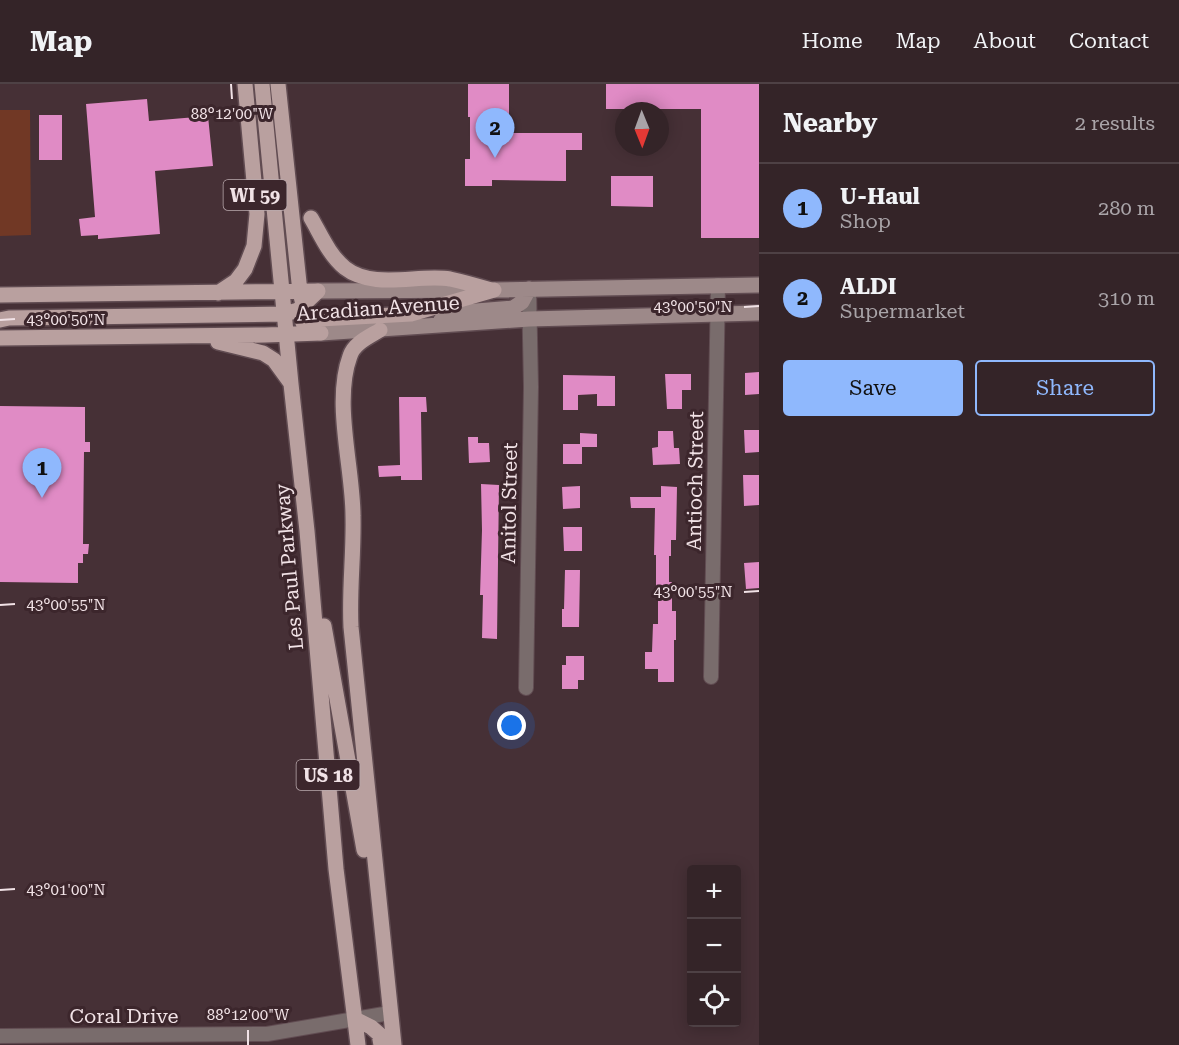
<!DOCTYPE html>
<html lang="en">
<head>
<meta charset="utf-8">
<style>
  body { margin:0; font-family:"Roboto Serif",serif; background:#3c2c30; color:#f1f3f6 }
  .controls { position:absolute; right:18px; bottom:18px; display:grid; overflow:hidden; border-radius:6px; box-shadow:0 3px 15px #0003 }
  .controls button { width:54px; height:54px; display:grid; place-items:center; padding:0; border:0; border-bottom:2px solid #4e4145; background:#342428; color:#f1f3f6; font:30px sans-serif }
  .compass { position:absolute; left:615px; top:18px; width:54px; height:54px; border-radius:50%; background:#342428; box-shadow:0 3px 15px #0003; rotate:179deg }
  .you { position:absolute; left:512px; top:642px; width:21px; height:21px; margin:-15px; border:4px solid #fff; border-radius:50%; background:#1a73e8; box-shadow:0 0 0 9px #1a73e833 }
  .badge { display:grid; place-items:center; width:39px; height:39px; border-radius:50%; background:#8fb8fd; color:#111; font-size:20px; font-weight:700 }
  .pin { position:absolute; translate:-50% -50px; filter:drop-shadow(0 2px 3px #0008) }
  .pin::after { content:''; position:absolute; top:32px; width:21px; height:18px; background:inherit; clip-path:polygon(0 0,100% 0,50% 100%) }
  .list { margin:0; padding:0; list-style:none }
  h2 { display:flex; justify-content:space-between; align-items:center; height:78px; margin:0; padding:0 24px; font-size:26px }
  h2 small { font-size:20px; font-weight:400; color:#a9a4a8 }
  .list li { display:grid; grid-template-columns:39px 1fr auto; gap:18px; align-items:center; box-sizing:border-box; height:90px; padding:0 24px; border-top:2px solid #4e4145 }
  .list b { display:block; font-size:22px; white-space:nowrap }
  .list p { margin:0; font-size:20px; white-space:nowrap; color:#a9a4a8 }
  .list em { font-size:20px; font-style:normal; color:#a9a4a8 }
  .actions { display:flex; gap:12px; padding:18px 24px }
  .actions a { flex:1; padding:14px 0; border:2px solid #8fb8fd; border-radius:6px; text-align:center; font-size:21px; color:#8fb8fd }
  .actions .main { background:#8fb8fd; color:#111 }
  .icon { flex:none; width:33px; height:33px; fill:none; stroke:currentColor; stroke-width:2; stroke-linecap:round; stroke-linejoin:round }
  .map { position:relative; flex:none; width:759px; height:961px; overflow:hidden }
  header { display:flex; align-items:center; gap:36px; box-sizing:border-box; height:84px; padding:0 30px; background:#342428; border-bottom:2px solid #4e4145 }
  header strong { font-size:28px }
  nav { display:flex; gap:33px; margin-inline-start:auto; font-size:21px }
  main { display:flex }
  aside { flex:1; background:#342428 }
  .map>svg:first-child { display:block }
</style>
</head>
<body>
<header>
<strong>Map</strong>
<nav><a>Home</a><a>Map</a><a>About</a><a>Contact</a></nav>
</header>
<main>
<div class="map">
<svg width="759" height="961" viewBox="0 0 759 961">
  <rect width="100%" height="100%" fill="#463036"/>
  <path fill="#713825" d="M 0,26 L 30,26 L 31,151 L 0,152 Z"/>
  <path fill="#e08bc5" d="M 468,0 L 509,0 L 509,49 L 582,49 L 582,66 L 566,66 L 566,97 L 492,96 L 492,102 L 465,102 L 465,75 L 470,75 L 470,33 L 468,33 Z
    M 606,0 L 759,0 L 759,154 L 701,154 L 701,25 L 606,25 Z
    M 147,15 L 149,37 L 208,32 L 213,82 L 155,87 L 160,150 L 98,155 L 98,151 L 81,152 L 79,135 L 95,133 L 86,20 Z
    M 39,31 L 62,31 L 62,76 L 39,76 Z
    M 611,92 L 653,92 L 653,123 L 611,122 Z
    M 759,288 L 759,310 L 745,311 L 745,289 Z
    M 665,290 L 691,290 L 691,306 L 682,306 L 682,325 L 667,325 Z
    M 563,291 L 615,292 L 615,322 L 597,322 L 597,310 L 578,311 L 578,326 L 563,326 Z
    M 399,313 L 426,313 L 427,328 L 421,328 L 422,396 L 401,396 L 401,392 L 379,393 L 378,382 L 400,381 Z
    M 0,322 L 85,323 L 85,358 L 90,358 L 90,368 L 84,368 L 83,460 L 89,460 L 88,470 L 83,470 L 83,479 L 78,479 L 78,499 L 0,498 Z
    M 744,346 L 759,346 L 759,368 L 745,369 Z
    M 658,347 L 673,347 L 674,364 L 679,364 L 680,380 L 653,381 L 652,364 L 658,363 Z
    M 580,349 L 597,350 L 597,363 L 582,363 L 582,380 L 563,380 L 563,360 L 580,360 Z
    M 468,353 L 478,353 L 478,359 L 489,359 L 490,378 L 469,379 Z
    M 743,391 L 759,391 L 759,421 L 744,422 Z
    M 481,400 L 499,401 L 497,555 L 482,554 L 483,511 L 480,511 L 482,446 Z
    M 580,402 L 580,424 L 563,425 L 562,403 Z
    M 661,402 L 677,403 L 676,456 L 671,456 L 671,472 L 669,472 L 669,498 L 672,498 L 672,527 L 676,527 L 676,556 L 674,556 L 674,598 L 658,598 L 658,585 L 645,585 L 645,568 L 652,568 L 653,540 L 658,540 L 658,513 L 656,513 L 656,471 L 654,471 L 655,424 L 631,424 L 630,413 L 661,413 Z
    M 563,443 L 582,443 L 582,467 L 564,467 Z
    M 759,478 L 759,504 L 746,505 L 744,479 Z
    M 565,486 L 580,486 L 579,543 L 562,543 L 562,525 L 564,525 Z
    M 566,572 L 584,572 L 584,596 L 578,596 L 578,605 L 562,605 L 562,581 L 566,581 Z"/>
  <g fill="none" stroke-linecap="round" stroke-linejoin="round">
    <g stroke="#614c52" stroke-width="16">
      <path id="street" d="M 711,593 L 718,201
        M 526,604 L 531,303 L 529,205
        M 0,952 L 267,950 L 390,929"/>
    </g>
    <g stroke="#614c52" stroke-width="18">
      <path id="secondary" d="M 318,207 L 494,206 L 759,201
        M 441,236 L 464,228 L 513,224 L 522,218 L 529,205
        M 321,249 L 529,235 L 759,229"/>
    </g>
    <g stroke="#614c52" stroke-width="18">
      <path id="primary" d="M 262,0 L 291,300 L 307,447 L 336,785 L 358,961
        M 278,0 L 300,208 C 304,226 308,235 321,249
        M 311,134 C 321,151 329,171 345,184 C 373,206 418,190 450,195 C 464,198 478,202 491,206
        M 218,209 L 236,197 L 245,185 L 254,162 L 257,130 L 245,0
        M 0,211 L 318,207
        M 0,236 L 9,234 L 285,230 L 298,226 L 318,207
        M 303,239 L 320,235 L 411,230 L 494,206
        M 380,246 C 369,253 354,259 350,272 C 333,318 353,384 353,432 C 354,469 349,506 351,543 L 394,961
        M 0,254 L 265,251 L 321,249
        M 218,258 L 263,269 L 274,276 L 290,298
        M 324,542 L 364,766
        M 355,935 L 371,943 L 379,950 L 381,961"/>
    </g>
    <use href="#street" stroke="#796c6c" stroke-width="14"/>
    <use href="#secondary" stroke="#9d8989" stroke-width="15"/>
    <use href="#primary" stroke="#b9a09f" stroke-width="15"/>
  </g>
  <path fill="none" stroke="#f1e2e6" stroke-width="2" d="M 231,0 L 232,15M 744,223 L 759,222M 0,236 L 15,235M 744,508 L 759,507M 0,521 L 15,520M 0,806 L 15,805M 248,946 L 248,961"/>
  <g text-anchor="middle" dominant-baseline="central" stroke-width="6" stroke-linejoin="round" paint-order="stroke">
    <g fill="#3c262c" stroke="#bbaaae" stroke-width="1.5">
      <rect x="223.5" y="96" width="63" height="30" rx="4.5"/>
      <rect x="296.5" y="676" width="63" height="30" rx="4.5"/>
    </g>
    <g font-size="18" font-weight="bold" fill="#f1e2e6">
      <text x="255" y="111">WI 59</text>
      <text x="328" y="691">US 18</text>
    </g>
    <g font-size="20" fill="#f1e2e6" stroke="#3c262c">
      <text transform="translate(378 224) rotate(-4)">Arcadian Avenue</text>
      <text transform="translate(695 397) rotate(-89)">Antioch Street</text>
      <text transform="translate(509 419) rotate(-89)">Anitol Street</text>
      <text transform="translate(289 483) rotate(-95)">Les Paul Parkway</text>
      <text x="124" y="932">Coral Drive</text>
    </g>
  </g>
  <g font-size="15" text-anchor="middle" fill="#f1e2e6" stroke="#3c262c" stroke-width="6" stroke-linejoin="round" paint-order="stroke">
    <text x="232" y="35">88°12'00"W</text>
    <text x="693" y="228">43°00'50"N</text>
    <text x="66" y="241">43°00'50"N</text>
    <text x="693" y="513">43°00'55"N</text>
    <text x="66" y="526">43°00'55"N</text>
    <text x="66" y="811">43°01'00"N</text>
    <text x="248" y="936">88°12'00"W</text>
  </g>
</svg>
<div class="controls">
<button>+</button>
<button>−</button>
<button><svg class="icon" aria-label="locate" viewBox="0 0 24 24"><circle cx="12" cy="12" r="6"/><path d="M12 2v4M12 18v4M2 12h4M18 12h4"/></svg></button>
</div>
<svg class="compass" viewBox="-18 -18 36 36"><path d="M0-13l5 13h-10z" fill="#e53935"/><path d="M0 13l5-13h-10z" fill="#a9a4a8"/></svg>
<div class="you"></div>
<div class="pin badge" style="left:42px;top:414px">1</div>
<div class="pin badge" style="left:495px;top:74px">2</div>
</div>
<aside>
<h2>Nearby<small>2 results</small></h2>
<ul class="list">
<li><span class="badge">1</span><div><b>U-Haul</b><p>Shop</p></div><em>280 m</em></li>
<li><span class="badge">2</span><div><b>ALDI</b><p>Supermarket</p></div><em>310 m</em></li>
</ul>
<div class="actions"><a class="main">Save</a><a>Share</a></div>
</aside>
</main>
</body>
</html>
